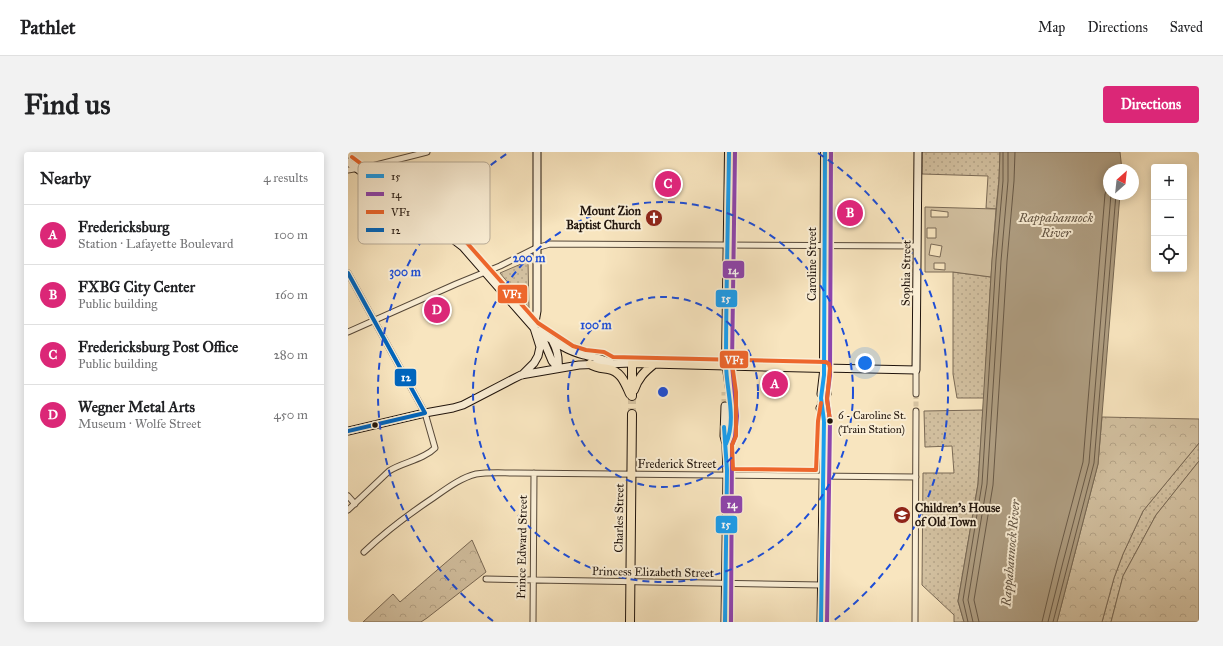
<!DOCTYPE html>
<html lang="en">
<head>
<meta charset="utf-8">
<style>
  body { margin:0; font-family:"IM FELL Great Primer",serif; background:#f2f2f2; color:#202124 }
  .controls { position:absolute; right:12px; top:12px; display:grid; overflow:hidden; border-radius:4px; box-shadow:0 2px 10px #0003 }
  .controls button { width:36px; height:36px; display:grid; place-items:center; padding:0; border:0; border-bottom:1px solid #e0e0e0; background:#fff; color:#202124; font:20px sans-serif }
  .compass { position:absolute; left:755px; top:12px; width:36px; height:36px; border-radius:50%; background:#fff; box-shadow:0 2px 10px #0003; rotate:27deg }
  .you { position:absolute; left:517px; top:211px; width:14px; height:14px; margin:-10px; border:3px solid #fff; border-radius:50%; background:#1a73e8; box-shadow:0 0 0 6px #1a73e833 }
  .badge { display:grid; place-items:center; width:26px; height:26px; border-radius:50%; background:#db2777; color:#fff; font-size:13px; font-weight:700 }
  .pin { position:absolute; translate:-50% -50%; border:2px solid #fff; box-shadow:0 1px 4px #0006 }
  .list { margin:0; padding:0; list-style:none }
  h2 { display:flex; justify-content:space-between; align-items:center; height:52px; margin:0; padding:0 16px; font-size:17px }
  h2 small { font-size:13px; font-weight:400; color:#757577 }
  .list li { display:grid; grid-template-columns:26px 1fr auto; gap:12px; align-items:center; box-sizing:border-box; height:60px; padding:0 16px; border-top:1px solid #e0e0e0 }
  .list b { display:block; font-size:15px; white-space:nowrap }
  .list p { margin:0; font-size:13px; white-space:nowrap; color:#757577 }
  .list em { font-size:13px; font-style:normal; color:#757577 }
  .icon { flex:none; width:22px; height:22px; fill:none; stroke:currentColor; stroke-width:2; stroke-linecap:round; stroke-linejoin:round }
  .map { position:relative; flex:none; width:851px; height:470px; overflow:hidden; border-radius:4px }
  header { display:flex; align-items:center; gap:24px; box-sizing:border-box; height:56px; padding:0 20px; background:#fff; border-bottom:1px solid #e0e0e0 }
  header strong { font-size:19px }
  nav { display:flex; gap:22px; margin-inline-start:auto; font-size:14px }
  .intro { display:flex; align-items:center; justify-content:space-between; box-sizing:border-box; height:96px; padding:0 24px }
  h1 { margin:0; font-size:28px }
  .button { padding:10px 18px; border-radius:4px; background:#db2777; color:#fff; font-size:14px; font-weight:700 }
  main { display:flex; gap:24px; padding:0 24px }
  aside { flex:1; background:#fff; border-radius:4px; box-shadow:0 2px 10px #0003 }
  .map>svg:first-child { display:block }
</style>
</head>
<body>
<header>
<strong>Pathlet</strong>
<nav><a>Map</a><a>Directions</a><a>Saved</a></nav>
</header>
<div class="intro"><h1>Find us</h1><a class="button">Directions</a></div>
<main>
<aside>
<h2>Nearby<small>4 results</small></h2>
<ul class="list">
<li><span class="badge">A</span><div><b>Fredericksburg</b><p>Station · Lafayette Boulevard</p></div><em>100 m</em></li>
<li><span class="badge">B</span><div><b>FXBG City Center</b><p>Public building</p></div><em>160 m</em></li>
<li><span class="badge">C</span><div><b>Fredericksburg Post Office</b><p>Public building</p></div><em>280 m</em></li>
<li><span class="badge">D</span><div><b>Wegner Metal Arts</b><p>Museum · Wolfe Street</p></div><em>450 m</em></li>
</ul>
</aside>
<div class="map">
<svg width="851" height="470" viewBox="0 0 851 470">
  <defs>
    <pattern id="grass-dots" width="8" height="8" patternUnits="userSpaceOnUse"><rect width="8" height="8" fill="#d3c1a1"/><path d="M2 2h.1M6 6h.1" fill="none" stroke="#b5a589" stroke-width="1.8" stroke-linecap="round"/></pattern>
    <pattern id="forest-crowns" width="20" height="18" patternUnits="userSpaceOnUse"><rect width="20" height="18" fill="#d3c1a1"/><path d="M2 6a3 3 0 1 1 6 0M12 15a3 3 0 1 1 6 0" fill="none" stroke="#b5a589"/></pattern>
  </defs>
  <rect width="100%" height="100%" fill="#f8e5bf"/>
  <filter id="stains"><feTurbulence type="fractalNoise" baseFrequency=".005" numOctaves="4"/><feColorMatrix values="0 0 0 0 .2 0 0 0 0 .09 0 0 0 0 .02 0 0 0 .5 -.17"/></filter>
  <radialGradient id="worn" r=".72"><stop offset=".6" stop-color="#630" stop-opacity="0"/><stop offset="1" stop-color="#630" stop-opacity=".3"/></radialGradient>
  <path fill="url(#grass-dots)" stroke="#7a6a56" d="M 574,0 L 652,0 L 651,28 L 648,57 L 638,56 L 640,24 L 574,22 Z
    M 180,109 L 181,156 L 152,121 Z
    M 605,120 L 643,125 L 636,246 L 609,246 L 605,222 Z
    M 635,258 L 630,332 L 610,449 L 616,470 L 606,470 L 606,463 L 574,433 L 575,321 L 606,321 L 604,294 L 577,295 L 576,259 Z
    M 851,291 L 851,309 L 808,363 L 775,424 L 763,470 L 754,470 L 766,426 L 775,402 L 795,359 Z"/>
  <path fill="url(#forest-crowns)" stroke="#7a6a56" d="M 754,265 L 851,267 L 851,291 L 795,359 L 775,402 L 766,426 L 754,470 L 709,470 L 750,312 Z
    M 851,309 L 851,470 L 763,470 L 775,424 L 808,363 Z
    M 124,388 L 138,420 L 79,466 L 73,470 L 15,470 L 45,442 L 52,450 Z"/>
  <path fill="#d3c1a1" stroke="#7a6a56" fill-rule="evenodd" d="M 577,55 L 648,57 L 643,125 L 605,120 L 577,120 ZM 583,58 L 600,60 L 600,65 L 583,65 ZM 579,76 L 588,76 L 588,86 L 579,86 ZM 583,92 L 594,94 L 592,105 L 581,103 ZM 586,111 L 597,111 L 597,118 L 586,117 Z"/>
  <path fill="#af9e82" stroke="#766753" d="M 652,0 L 772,0 L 774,18 L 761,18 L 761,42 L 772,42 L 750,312 L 709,470 L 616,470 L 610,449 L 630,332 L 644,108 L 651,28 Z"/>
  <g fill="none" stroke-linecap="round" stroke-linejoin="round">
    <path stroke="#685947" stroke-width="1" d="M 620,470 L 615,448 L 634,332 L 648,108 L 655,29 L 655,0
      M 625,470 L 620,448 L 639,332 L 653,109 L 660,29 L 660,0
      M 631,470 L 626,448 L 645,333 L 659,109 L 666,29 L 667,0
      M 694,470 L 709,408 L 735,310 L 757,42 L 761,33
      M 700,470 L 715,410 L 741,311 L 763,42
      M 705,470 L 746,311 L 768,42"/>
    <path stroke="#d8c6a4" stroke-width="5" stroke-dasharray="5 2.5" stroke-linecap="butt" d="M 568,242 L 568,259"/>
    <path stroke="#d8c6a4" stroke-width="7" stroke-dasharray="7 3.5" stroke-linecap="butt" d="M 479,242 L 479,257
      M 377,254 L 377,240
      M 382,254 L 382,240
      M 472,256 L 473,242"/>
    <path stroke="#d8c6a4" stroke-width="8" stroke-dasharray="8 4" stroke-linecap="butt" d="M 284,244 L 284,262"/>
    <g stroke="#564839" stroke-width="7">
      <path id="street" d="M 0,18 L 24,14 L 79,0
        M 0,121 L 77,261 L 87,296 C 75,308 55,310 41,319 L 0,358
        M 0,180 L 108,132 L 152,114 L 188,96 L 202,92 L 569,94
        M 568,218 L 568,242
        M 0,344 L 7,352
        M 16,400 C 37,380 61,362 85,346 C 98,337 112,326 128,322 C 141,320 154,321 167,321 L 568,325
        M 138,427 L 473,433
        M 185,470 L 186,321
        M 567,470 L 568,259"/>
    </g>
    <g stroke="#20140c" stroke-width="9">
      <path id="secondary" d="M 0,10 L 89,75 L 115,95 L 186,176 L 196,190 L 204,209 L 210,216
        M 191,179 C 205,189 219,199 236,203 C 246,206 254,206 263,211
        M 205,190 C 210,199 211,206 210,216
        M 378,213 L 382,240
        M 174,223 L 186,211 L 190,204 L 192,195 L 186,176 L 189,159 L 189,0
        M 477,229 L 479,242
        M 473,242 L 476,216 L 568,218 L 570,0
        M 377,254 L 376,284 L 378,292 L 379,323 L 377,470
        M 472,256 L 476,269
        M 0,279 L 77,261 L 105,256 L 115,253 L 165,227 L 173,223 L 231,213 L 284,211
        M 378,292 L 382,284 L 382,254
        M 473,470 L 476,269 L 479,257"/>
    </g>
    <g stroke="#20140c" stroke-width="10">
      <path id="primary" d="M 242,212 C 248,216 253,216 260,217 C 273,219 277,231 282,242
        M 378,213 L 381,0
        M 286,238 C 290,226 296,220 306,212
        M 284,244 L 284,211 L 476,216 L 477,0
        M 282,470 L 284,262"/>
    </g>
    <use href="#street" stroke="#faeed5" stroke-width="5"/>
    <use href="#secondary" stroke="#faeed5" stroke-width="7"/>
    <use href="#primary" stroke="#f8e5bf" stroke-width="8"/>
    <g stroke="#faeed5" stroke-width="7">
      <path id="bus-1" d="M 376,275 L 379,318 L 377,470
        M 378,292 C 389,265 378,239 378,211 C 378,140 380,70 381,0
        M 473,470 L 476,269 L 473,246 L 476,223 L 477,0"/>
    </g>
    <g stroke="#faeed5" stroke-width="7">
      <path id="bus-2" d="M 383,470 L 384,293 L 387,285 L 389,264 L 384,213 L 387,0
        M 479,470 L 482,269 L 479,246 L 482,223 L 483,0"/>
    </g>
    <g stroke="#faeed5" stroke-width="7">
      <path id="bus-3" d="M 4,5 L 119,91 L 190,171 L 225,194 L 238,198 L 256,200 L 265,205 L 478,210 L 481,212 L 482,216 L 479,248 L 482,268
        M 384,212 L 388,240 L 388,284 L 384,293 L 385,317 L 468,318 L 470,269 L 473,251"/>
    </g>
    <g stroke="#faeed5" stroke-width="7">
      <path id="bus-4" d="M 0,121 L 77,261 L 0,279"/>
    </g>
    <use href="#bus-1" stroke="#1a9ded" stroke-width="4"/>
    <use href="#bus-2" stroke="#8e44ad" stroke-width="4"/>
    <use href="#bus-3" stroke="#ed662c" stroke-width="4"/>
    <use href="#bus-4" stroke="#0065bd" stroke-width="4"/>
  </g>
  <g fill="none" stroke="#1d4ed8" stroke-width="2" stroke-dasharray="7 5">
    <circle cx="315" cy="240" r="95"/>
    <circle cx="315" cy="240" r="190"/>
    <path d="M145 469A285 285 0 0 1 160 1M470 1A285 285 0 0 1 485 469"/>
  </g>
  <defs>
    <g id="church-disc" transform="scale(0.9)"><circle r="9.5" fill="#8f2418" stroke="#faeed5"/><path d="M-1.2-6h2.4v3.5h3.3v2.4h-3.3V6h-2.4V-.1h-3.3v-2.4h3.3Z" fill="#fff"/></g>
    <g id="school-disc" transform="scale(0.9)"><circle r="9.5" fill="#8f2418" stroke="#faeed5"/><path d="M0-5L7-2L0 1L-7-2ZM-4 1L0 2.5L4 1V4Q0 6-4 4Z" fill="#fff"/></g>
  </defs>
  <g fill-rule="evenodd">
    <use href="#church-disc" x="306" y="66"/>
    <use href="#school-disc" x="554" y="363"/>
  </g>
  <g fill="#20140c" stroke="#faeed5" stroke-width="1.5">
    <circle cx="482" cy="269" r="3.5"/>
    <circle cx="27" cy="273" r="3.5"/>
  </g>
  <g text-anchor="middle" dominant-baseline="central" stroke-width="4" stroke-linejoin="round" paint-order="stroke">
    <g font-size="11" fill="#20140c" stroke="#faeed5" text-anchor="start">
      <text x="490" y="263">6 - Caroline St.<tspan x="490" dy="14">(Train Station)</tspan></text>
    </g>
    <g font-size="12" font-weight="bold" fill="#20140c" stroke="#faeed5" text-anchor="end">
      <text x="293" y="59">Mount Zion<tspan x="293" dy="14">Baptist Church</tspan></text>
      <text x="567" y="356" text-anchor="start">Children's House<tspan x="567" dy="14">of Old Town</tspan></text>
    </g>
    <g font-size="12" fill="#20140c" stroke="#faeed5">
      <text transform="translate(464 112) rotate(-90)">Caroline Street</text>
      <text transform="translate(558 121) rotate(-89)">Sophia Street</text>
      <text x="329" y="312">Frederick Street</text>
      <text transform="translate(271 366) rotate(-89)">Charles Street</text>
      <text transform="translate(174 395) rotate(-89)">Prince Edward Street</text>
      <text transform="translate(305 420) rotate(1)">Princess Elizabeth Street</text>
    </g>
    <g font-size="13" font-style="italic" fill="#605241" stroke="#faeed5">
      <text x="708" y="66">Rappahannock<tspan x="708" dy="15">River</tspan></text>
      <text transform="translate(663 401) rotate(-85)">Rappahannock River</text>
    </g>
  </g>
  <rect x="10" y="10" width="132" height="82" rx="6" fill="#faeed5" stroke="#b9ad99" stroke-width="1"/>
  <rect x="18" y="22" width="18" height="4" fill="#1a9ded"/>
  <rect x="18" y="40" width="18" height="4" fill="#8e44ad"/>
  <rect x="18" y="58" width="18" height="4" fill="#ed662c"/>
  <rect x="18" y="76" width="18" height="4" fill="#0065bd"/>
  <g font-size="11" fill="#20140c">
    <text x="43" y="28">15</text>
    <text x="43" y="46">14</text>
    <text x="43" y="64">VF1</text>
    <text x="43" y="82">12</text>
  </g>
  <circle cx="315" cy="240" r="6" fill="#1d4ed8" stroke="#faeed5" stroke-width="2"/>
  <g font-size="12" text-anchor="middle" font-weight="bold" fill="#1d4ed8" stroke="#faeed5" stroke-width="4" stroke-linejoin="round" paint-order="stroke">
    <text x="181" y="110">200 m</text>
    <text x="57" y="124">300 m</text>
    <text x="248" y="177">100 m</text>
  </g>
  <g stroke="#faeed5" stroke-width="1.5">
    <rect x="374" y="108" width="23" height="19" rx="4" fill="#8e44ad"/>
    <rect x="149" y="132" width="31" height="20" rx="4" fill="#ed662c"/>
    <rect x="367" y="137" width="23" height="19" rx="4" fill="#1a9ded"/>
    <rect x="371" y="198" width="30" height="19" rx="4" fill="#ed662c"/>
    <rect x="46" y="216" width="23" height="19" rx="4" fill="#0065bd"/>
    <rect x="372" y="343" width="23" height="19" rx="4" fill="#8e44ad"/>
    <rect x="367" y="363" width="23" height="19" rx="4" fill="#1a9ded"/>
  </g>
  <g font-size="11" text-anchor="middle" font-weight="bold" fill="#fff">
    <text x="385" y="122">14</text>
    <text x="164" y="146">VF1</text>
    <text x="378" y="150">15</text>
    <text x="386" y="212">VF1</text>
    <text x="58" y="229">12</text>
    <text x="384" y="356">14</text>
    <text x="378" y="376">15</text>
  </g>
  <rect width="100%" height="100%" filter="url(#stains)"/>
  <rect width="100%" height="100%" fill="url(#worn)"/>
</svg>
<div class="controls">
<button>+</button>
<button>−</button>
<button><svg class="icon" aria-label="locate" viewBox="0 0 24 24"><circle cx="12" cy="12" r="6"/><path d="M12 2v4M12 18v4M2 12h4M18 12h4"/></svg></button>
</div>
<svg class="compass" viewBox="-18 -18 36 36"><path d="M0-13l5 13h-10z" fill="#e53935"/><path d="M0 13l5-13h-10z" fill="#757577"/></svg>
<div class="you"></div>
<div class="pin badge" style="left:427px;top:232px">A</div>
<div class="pin badge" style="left:502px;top:61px">B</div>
<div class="pin badge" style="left:320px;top:32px">C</div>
<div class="pin badge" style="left:89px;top:158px">D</div>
</div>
</main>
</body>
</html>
